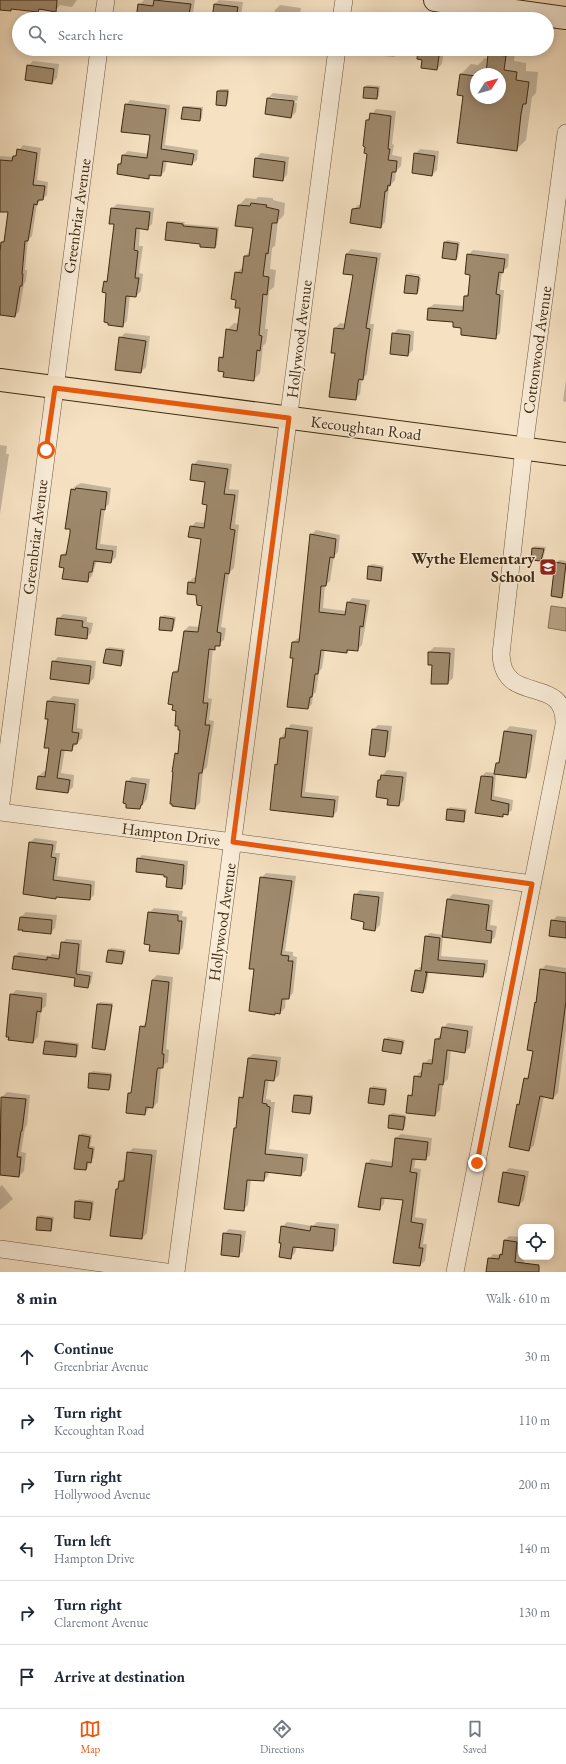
<!DOCTYPE html>
<html lang="en">
<head>
<meta charset="utf-8">
<style>
  body { margin:0; font-family:"EB Garamond",serif; background:#f6f6f7; color:#1f2937 }
  .controls { position:absolute; right:12px; bottom:12px; display:grid; overflow:hidden; border-radius:8px; box-shadow:0 2px 10px #0003 }
  .controls button { width:36px; height:36px; display:grid; place-items:center; padding:0; border:0; border-bottom:1px solid #e0e1e3; background:#fff; color:#1f2937; font:20px sans-serif }
  .compass { position:absolute; left:470px; top:68px; width:36px; height:36px; border-radius:50%; background:#fff; box-shadow:0 2px 10px #0003; rotate:54deg }
  .stop { position:absolute; width:12px; height:12px; margin:-9px; border:3px solid #ea580c; border-radius:50%; background:#fff }
  .stop.end { background:#ea580c; border-color:#fff; box-shadow:0 1px 4px #0008 }
  .list { margin:0; padding:0; list-style:none }
  h2 { display:flex; justify-content:space-between; align-items:center; height:52px; margin:0; padding:0 16px; font-size:17px }
  h2 small { font-size:13px; font-weight:400; color:#747a83 }
  .list li { display:grid; grid-template-columns:26px 1fr auto; gap:12px; align-items:center; box-sizing:border-box; height:64px; padding:0 16px; border-top:1px solid #e0e1e3 }
  .list b { display:block; font-size:15px; white-space:nowrap }
  .list p { margin:0; font-size:13px; white-space:nowrap; color:#747a83 }
  .list em { font-size:13px; font-style:normal; color:#747a83 }
  .icon { flex:none; width:22px; height:22px; fill:none; stroke:currentColor; stroke-width:2; stroke-linecap:round; stroke-linejoin:round }
  .map { position:relative; flex:none; width:566px; height:1272px; overflow:hidden }
  .search { position:absolute; background:#fff; box-shadow:0 2px 10px #0003; left:12px; right:12px; top:12px; height:44px; display:flex; align-items:center; gap:10px; box-sizing:border-box; padding:0 14px; border-radius:22px; color:#747a83; font-size:15px }
  .sheet { height:436px; background:#fff }
  nav { display:flex; justify-content:space-around; align-items:center; box-sizing:border-box; height:56px; border-top:1px solid #e0e1e3; background:#fff; font-size:11px; color:#747a83 }
  nav a { display:grid; justify-items:center; gap:2px }
  nav .on { color:#ea580c }
  .map>svg:first-child { display:block }
</style>
</head>
<body>
<div class="map">
<svg width="566" height="1272" viewBox="0 0 566 1272">
  <rect width="100%" height="100%" fill="#f6e2c3"/>
  <filter id="stains"><feTurbulence type="fractalNoise" baseFrequency=".005" numOctaves="4"/><feColorMatrix values="0 0 0 0 .2 0 0 0 0 .09 0 0 0 0 .02 0 0 0 .5 -.17"/></filter>
  <radialGradient id="worn" r=".72"><stop offset=".6" stop-color="#630" stop-opacity="0"/><stop offset="1" stop-color="#630" stop-opacity=".3"/></radialGradient>
  <path fill="#b8a386" stroke="#887357" d="M 551,606 L 566,608 L 566,631 L 548,628 Z"/>
  <path fill="#0003" fill-rule="evenodd" d="M 0,0 L 77,0 L 72,7 L 60,5 L 55,11 L 41,9 L 38,11 L 13,8 L 11,10 L 0,9 Z
    M 144,0 L 195,0 L 192,19 L 137,19 L 139,5 Z
    M 219,0 L 243,2 L 241,16 L 237,19 L 213,19 L 215,4 Z
    M 280,5 L 301,8 L 299,19 L 274,19 L 275,10 Z
    M 371,49 L 400,49 L 399,52 L 394,57 L 382,56 L 383,52 L 371,50 Z
    M 419,49 L 444,49 L 442,64 L 437,69 L 423,59 Z
    M 494,49 L 515,49 L 514,61 L 526,63 L 526,71 L 538,72 L 536,93 L 532,97 L 531,104 L 526,140 L 516,150 L 464,95 L 461,74 L 471,64 L 478,65 L 485,58 L 488,59 L 489,55 ZM 476,74 L 500,74 L 500,98 L 476,98 Z
    M 33,61 L 59,64 L 57,78 L 52,83 L 28,66 Z
    M 367,85 L 380,86 L 379,96 L 376,98 L 365,87 Z
    M 220,89 L 229,89 L 228,103 L 226,105 L 217,104 L 218,91 Z
    M 273,93 L 298,96 L 297,101 L 271,97 L 271,99 L 297,103 L 296,112 L 291,117 L 266,113 L 268,98 Z
    M 130,100 L 170,105 L 165,145 L 198,150 L 197,160 L 192,164 L 167,161 L 165,171 L 161,175 L 152,174 L 149,178 L 119,164 L 122,161 L 123,155 L 128,151 L 149,154 L 151,134 L 126,105 Z
    M 186,106 L 203,107 L 202,118 L 199,120 L 184,108 Z
    M 376,109 L 396,111 L 392,144 L 394,145 L 392,155 L 402,157 L 401,166 L 396,171 L 395,180 L 389,187 L 385,222 L 381,227 L 353,210 L 358,205 L 362,204 L 368,153 L 367,120 Z
    M 23,145 L 41,148 L 37,180 L 48,182 L 47,195 L 37,204 L 32,236 L 28,240 L 25,270 L 27,270 L 26,281 L 24,284 L 19,312 L 15,316 L 0,314 L 0,263 L 2,242 L 5,239 L 15,200 L 0,178 L 0,156 L 14,157 Z
    M 420,149 L 439,151 L 437,170 L 432,175 L 415,154 Z
    M 261,153 L 289,157 L 287,175 L 282,180 L 256,158 Z
    M 258,197 L 273,198 L 273,200 L 285,203 L 284,215 L 278,221 L 275,246 L 272,248 L 270,269 L 276,270 L 274,287 L 269,291 L 265,329 L 268,329 L 266,343 L 263,346 L 260,373 L 253,380 L 225,371 L 220,358 L 225,353 L 227,330 L 234,323 L 239,324 L 241,308 L 236,273 L 244,266 L 245,256 L 251,250 L 254,227 L 236,225 L 239,205 L 246,198 L 256,199 Z
    M 117,204 L 154,208 L 152,224 L 147,229 L 140,228 L 139,246 L 143,246 L 139,273 L 143,274 L 141,291 L 136,296 L 130,295 L 127,321 L 122,326 L 107,292 L 105,282 L 108,279 L 116,223 L 112,209 Z
    M 170,221 L 185,222 L 184,224 L 219,227 L 217,245 L 215,247 L 201,243 L 168,223 Z
    M 447,240 L 460,242 L 458,257 L 456,259 L 445,242 Z
    M 351,249 L 381,253 L 370,324 L 374,324 L 367,374 L 362,379 L 360,394 L 355,399 L 336,353 L 335,328 L 340,323 L 346,324 L 354,275 L 346,254 Z
    M 473,250 L 509,254 L 508,267 L 502,272 L 500,290 L 504,290 L 500,333 L 495,338 L 462,327 L 429,308 L 434,304 L 464,306 L 465,296 L 470,292 L 471,274 L 468,255 Z
    M 409,273 L 421,275 L 421,276 L 408,274 Z
    M 407,275 L 421,278 L 419,291 L 417,293 Z
    M 398,329 L 414,331 L 413,350 L 408,355 L 393,334 Z
    M 125,333 L 150,336 L 146,367 L 141,372 L 120,338 Z
    M 566,380 L 566,402 L 563,401 Z
    M 0,445 L 7,446 L 6,454 L 9,454 L 0,514 Z
    M 198,460 L 232,464 L 229,489 L 239,490 L 235,524 L 239,525 L 234,568 L 229,573 L 221,627 L 226,628 L 224,640 L 213,648 L 208,698 L 212,699 L 209,720 L 214,721 L 207,767 L 203,771 L 200,803 L 195,808 L 175,754 L 179,750 L 181,729 L 177,710 L 174,672 L 180,667 L 184,631 L 189,626 L 200,627 L 203,605 L 197,594 L 188,593 L 189,582 L 194,577 L 197,578 L 202,538 L 191,527 L 196,522 L 206,523 L 209,504 L 206,481 L 193,465 Z
    M 81,483 L 111,488 L 109,504 L 105,508 L 100,544 L 117,546 L 116,557 L 111,562 L 97,560 L 92,576 L 87,581 L 65,567 L 61,555 L 68,551 L 71,529 L 67,528 L 72,489 L 77,485 Z
    M 316,530 L 340,535 L 338,552 L 334,556 L 330,581 L 325,585 L 323,608 L 347,611 L 348,603 L 352,598 L 370,600 L 362,645 L 357,650 L 350,649 L 347,652 L 325,649 L 322,668 L 319,672 L 316,692 L 313,695 L 312,704 L 308,708 L 295,657 L 293,642 L 298,638 L 300,638 L 311,535 Z
    M 535,546 L 546,547 L 543,558 L 541,560 L 533,548 Z
    M 559,560 L 566,561 L 564,594 L 561,597 L 556,563 Z
    M 372,564 L 384,566 L 382,577 L 380,580 L 369,566 Z
    M 63,614 L 87,617 L 87,622 L 93,623 L 91,633 L 86,638 L 58,619 Z
    M 164,615 L 176,617 L 174,628 L 172,630 L 161,617 Z
    M 109,647 L 125,649 L 123,663 L 121,665 L 107,649 Z
    M 434,647 L 455,648 L 453,678 L 448,683 L 432,683 L 433,664 L 429,652 Z
    M 58,657 L 96,661 L 94,678 L 89,683 L 53,662 Z
    M 53,696 L 79,699 L 77,728 L 83,729 L 82,738 L 71,750 L 65,749 L 61,773 L 74,775 L 73,787 L 68,792 L 39,776 L 44,771 L 47,772 L 50,748 L 48,701 Z
    M 291,724 L 313,727 L 305,792 L 339,796 L 337,811 L 333,816 L 271,809 L 276,765 L 278,763 L 281,738 Z
    M 378,725 L 392,726 L 389,751 L 384,756 L 373,730 Z
    M 510,726 L 537,730 L 530,772 L 525,777 L 496,773 L 494,796 L 513,800 L 512,810 L 507,814 L 505,814 L 502,816 L 477,812 L 482,776 L 486,772 L 495,773 L 497,763 L 501,759 L 505,731 Z
    M 387,770 L 407,772 L 404,800 L 399,805 L 389,798 L 379,780 Z
    M 132,777 L 150,779 L 147,799 L 140,808 L 128,803 L 127,782 Z
    M 450,807 L 467,809 L 465,819 L 463,821 L 447,819 L 448,809 Z
    M 35,838 L 57,841 L 55,853 L 60,853 L 57,876 L 95,881 L 94,895 L 90,899 L 57,896 L 55,898 L 30,842 Z
    M 142,855 L 188,861 L 186,884 L 181,888 L 165,874 L 138,859 Z
    M 266,873 L 296,876 L 285,951 L 293,952 L 293,956 L 297,957 L 293,993 L 288,998 L 286,998 L 285,1008 L 280,1013 L 255,968 L 261,878 Z
    M 360,890 L 384,892 L 380,925 L 375,930 L 365,921 L 355,895 Z
    M 453,894 L 493,900 L 490,925 L 497,926 L 495,937 L 490,942 L 443,936 L 441,956 L 488,960 L 487,972 L 483,976 L 429,971 L 426,989 L 423,992 L 416,970 L 420,967 L 423,967 L 426,936 L 430,933 L 443,935 L 448,899 ZM 418,969 L 427,971 L 418,971 Z
    M 154,908 L 183,911 L 182,916 L 187,917 L 183,948 L 178,953 L 149,913 Z
    M 26,912 L 57,915 L 55,928 L 50,933 L 24,929 L 21,917 Z
    M 557,916 L 566,917 L 566,937 L 552,921 Z
    M 66,939 L 82,940 L 80,970 L 93,972 L 91,983 L 87,987 L 76,977 L 15,956 L 19,952 L 50,956 L 52,954 L 60,955 L 62,943 Z
    M 111,948 L 126,950 L 124,961 L 122,963 L 107,961 L 109,950 Z
    M 546,965 L 566,968 L 566,1030 L 558,1093 L 553,1098 L 544,1096 L 534,1145 L 529,1150 L 518,1105 L 521,1102 L 525,1079 L 529,1075 L 534,1050 L 536,1003 L 537,1001 L 541,970 Z
    M 157,975 L 173,977 L 166,1049 L 169,1050 L 168,1062 L 161,1067 L 158,1102 L 153,1107 L 150,1107 L 145,1114 L 129,1093 L 133,1090 L 141,1027 L 147,1022 L 152,980 Z
    M 16,990 L 47,993 L 46,1006 L 41,1010 L 38,1037 L 33,1042 L 10,1039 L 11,995 Z
    M 100,1002 L 113,1003 L 107,1046 L 104,1049 L 98,1004 Z
    M 448,1023 L 473,1026 L 470,1047 L 465,1052 L 451,1050 L 448,1079 L 443,1084 L 440,1110 L 435,1115 L 409,1096 L 413,1092 L 415,1077 L 420,1072 L 423,1072 L 424,1064 L 429,1059 L 434,1059 L 436,1039 L 442,1034 L 443,1028 Z
    M 388,1037 L 405,1040 L 403,1050 L 401,1052 L 385,1039 Z
    M 48,1040 L 79,1043 L 78,1054 L 75,1056 L 46,1042 Z
    M 253,1054 L 281,1057 L 279,1075 L 274,1080 L 269,1079 L 266,1099 L 271,1100 L 271,1102 L 275,1102 L 269,1149 L 308,1154 L 306,1170 L 301,1175 L 269,1172 L 268,1176 L 264,1180 L 251,1179 L 248,1205 L 243,1210 L 235,1128 L 237,1126 L 240,1098 L 244,1094 L 248,1058 Z
    M 93,1071 L 112,1073 L 111,1087 L 109,1089 L 90,1074 Z
    M 373,1086 L 387,1088 L 386,1102 L 383,1104 L 371,1089 Z
    M 7,1092 L 30,1095 L 27,1125 L 25,1128 L 21,1152 L 26,1153 L 24,1171 L 19,1176 L 0,1174 L 0,1114 L 2,1097 Z
    M 297,1094 L 313,1095 L 312,1111 L 309,1113 L 295,1096 Z
    M 392,1113 L 406,1115 L 405,1127 L 403,1129 L 390,1115 Z
    M 82,1133 L 92,1135 L 90,1146 L 95,1147 L 93,1159 L 89,1161 L 88,1167 L 86,1169 L 80,1136 Z
    M 401,1134 L 432,1138 L 430,1155 L 425,1159 L 416,1158 L 414,1168 L 421,1169 L 415,1217 L 427,1219 L 423,1244 L 427,1244 L 425,1261 L 420,1265 L 404,1199 L 385,1197 L 384,1204 L 379,1209 L 367,1164 L 371,1159 L 393,1162 L 396,1138 Z
    M 133,1148 L 157,1150 L 147,1233 L 142,1238 L 117,1189 L 119,1186 L 120,1181 L 125,1176 L 128,1153 Z
    M 509,1168 L 529,1171 L 524,1200 L 519,1205 L 504,1173 Z
    M 2,1185 L 13,1199 L 0,1210 L 0,1187 Z
    M 79,1199 L 94,1201 L 92,1217 L 90,1219 L 76,1201 Z
    M 40,1215 L 54,1217 L 52,1228 L 50,1230 L 38,1218 Z
    M 287,1222 L 313,1226 L 317,1222 L 339,1224 L 337,1245 L 332,1250 L 297,1246 L 295,1253 L 290,1258 L 282,1227 Z
    M 229,1229 L 246,1231 L 243,1251 L 238,1256 L 224,1234 Z
    M 509,1236 L 521,1237 L 519,1257 L 525,1258 L 523,1268 L 520,1272 L 487,1272 L 489,1259 L 493,1254 L 501,1255 L 503,1252 L 505,1240 Z"/>
  <path fill="#9f8a6e" stroke="#402a11" d="M 0,0 L 57,0 L 56,12 L 39,9 L 38,12 L 11,9 L 11,11 L 0,10 Z
    M 154,0 L 191,4 L 188,19 L 136,19 L 138,4 L 153,6 Z
    M 214,4 L 238,7 L 236,19 L 212,19 Z
    M 418,49 L 440,49 L 437,70 L 421,68 L 422,60 L 417,59 Z
    M 488,54 L 506,56 L 504,70 L 517,72 L 516,80 L 529,82 L 526,104 L 523,104 L 521,114 L 517,151 L 457,143 L 463,96 L 457,95 L 460,74 L 476,76 L 476,98 L 500,98 L 500,74 L 486,74 Z
    M 27,65 L 54,69 L 52,84 L 25,80 Z
    M 364,87 L 378,88 L 377,99 L 363,98 Z
    M 217,91 L 228,91 L 226,106 L 216,105 Z
    M 267,98 L 294,101 L 291,118 L 265,114 Z
    M 125,104 L 166,109 L 161,149 L 194,154 L 192,165 L 163,161 L 161,176 L 149,175 L 149,179 L 117,174 L 118,164 L 121,164 L 122,155 L 147,158 L 150,135 L 121,132 Z
    M 183,107 L 201,109 L 200,121 L 181,119 Z
    M 370,113 L 391,116 L 388,149 L 390,149 L 388,160 L 397,161 L 396,172 L 392,172 L 390,186 L 388,185 L 387,191 L 385,191 L 381,228 L 350,223 L 352,209 L 360,208 L 367,154 L 364,153 L 365,147 L 363,146 L 366,120 L 369,120 Z
    M 17,149 L 37,153 L 33,185 L 45,186 L 43,200 L 38,200 L 37,205 L 34,204 L 28,241 L 25,241 L 22,274 L 23,274 L 22,286 L 20,286 L 15,317 L 0,315 L 0,252 L 1,242 L 4,242 L 8,212 L 0,212 L 0,160 L 12,161 L 13,156 L 16,156 Z
    M 414,153 L 435,156 L 432,176 L 412,173 Z
    M 255,158 L 285,162 L 283,181 L 253,177 Z
    M 251,203 L 267,205 L 266,207 L 279,210 L 277,223 L 272,223 L 268,254 L 266,253 L 263,276 L 269,277 L 267,295 L 263,294 L 259,335 L 262,336 L 260,351 L 257,350 L 254,381 L 223,377 L 224,372 L 218,371 L 219,357 L 223,358 L 226,329 L 237,331 L 240,308 L 235,308 L 236,300 L 231,299 L 235,272 L 242,273 L 244,256 L 249,256 L 253,228 L 235,226 L 238,205 L 250,206 Z
    M 111,208 L 150,212 L 148,230 L 136,228 L 134,250 L 138,251 L 135,278 L 139,278 L 136,297 L 126,296 L 123,327 L 108,325 L 108,323 L 104,322 L 106,293 L 102,292 L 104,281 L 107,282 L 114,224 L 109,224 Z
    M 167,222 L 183,224 L 183,226 L 217,229 L 215,248 L 200,247 L 200,244 L 165,240 Z
    M 444,242 L 458,244 L 456,260 L 442,258 Z
    M 346,254 L 377,258 L 366,328 L 370,329 L 366,355 L 363,380 L 359,379 L 358,382 L 356,400 L 329,397 L 335,353 L 331,353 L 334,328 L 344,329 L 353,275 L 343,274 Z
    M 467,254 L 505,259 L 503,273 L 499,272 L 496,294 L 500,295 L 496,339 L 461,335 L 461,328 L 453,327 L 453,322 L 427,320 L 428,308 L 463,311 L 464,296 L 468,296 L 470,275 L 465,274 Z
    M 406,275 L 419,277 L 417,294 L 404,293 Z
    M 392,333 L 410,335 L 408,356 L 390,354 Z
    M 119,337 L 146,341 L 141,373 L 115,370 Z
    M 192,464 L 228,469 L 224,494 L 235,495 L 230,529 L 235,530 L 229,574 L 225,573 L 217,632 L 221,633 L 220,646 L 215,646 L 215,650 L 209,649 L 203,703 L 208,703 L 205,725 L 210,725 L 202,773 L 199,773 L 195,809 L 172,806 L 172,804 L 170,804 L 173,772 L 172,772 L 175,753 L 178,754 L 180,730 L 178,730 L 178,726 L 175,726 L 176,711 L 172,710 L 173,705 L 168,704 L 172,676 L 173,672 L 178,672 L 184,631 L 198,632 L 202,606 L 197,605 L 196,595 L 187,594 L 188,582 L 195,583 L 201,539 L 188,537 L 190,526 L 204,528 L 207,505 L 202,504 L 205,482 L 190,480 Z
    M 76,488 L 107,492 L 105,510 L 101,509 L 96,549 L 113,551 L 111,563 L 94,561 L 92,572 L 89,572 L 88,582 L 62,579 L 64,568 L 59,567 L 61,555 L 66,555 L 70,533 L 70,529 L 65,529 L 71,489 L 75,490 Z
    M 310,534 L 336,539 L 334,558 L 330,557 L 326,586 L 321,586 L 319,612 L 345,615 L 347,602 L 366,605 L 363,627 L 360,626 L 358,651 L 347,650 L 347,653 L 321,650 L 318,674 L 315,674 L 312,697 L 310,697 L 308,709 L 287,707 L 293,658 L 290,658 L 292,642 L 299,642 Z
    M 532,548 L 544,549 L 541,561 L 531,560 Z
    M 555,562 L 566,564 L 562,598 L 551,596 Z
    M 368,566 L 382,568 L 381,581 L 367,579 Z
    M 160,617 L 174,619 L 172,631 L 159,630 Z
    M 57,618 L 83,621 L 82,627 L 88,628 L 87,639 L 55,635 Z
    M 106,649 L 123,651 L 121,666 L 103,663 Z
    M 428,652 L 450,653 L 448,684 L 431,684 L 432,665 L 428,665 Z
    M 52,661 L 91,666 L 89,684 L 50,679 Z
    M 47,701 L 75,704 L 72,732 L 79,733 L 77,744 L 73,744 L 72,751 L 61,750 L 57,778 L 70,780 L 68,793 L 36,789 L 38,776 L 45,777 L 49,748 L 44,748 L 48,719 L 45,719 Z
    M 286,728 L 308,731 L 301,797 L 335,800 L 333,817 L 270,810 L 275,764 L 277,765 L 280,738 L 285,738 Z
    M 372,729 L 388,731 L 385,757 L 369,755 Z
    M 504,731 L 532,735 L 526,778 L 494,774 L 496,763 L 499,763 Z
    M 381,775 L 403,777 L 399,806 L 387,805 L 388,799 L 376,797 L 378,780 L 380,780 Z
    M 481,776 L 493,777 L 491,800 L 509,804 L 508,815 L 503,814 L 503,817 L 475,813 Z
    M 126,781 L 146,784 L 142,805 L 141,805 L 140,809 L 126,808 L 126,804 L 123,803 Z
    M 447,809 L 465,811 L 464,822 L 446,820 Z
    M 29,842 L 53,845 L 51,857 L 56,858 L 53,880 L 91,885 L 90,900 L 56,897 L 56,899 L 23,894 Z
    M 137,858 L 184,865 L 182,889 L 166,887 L 167,877 L 164,877 L 164,875 L 136,872 Z
    M 260,877 L 292,881 L 281,955 L 289,956 L 288,961 L 293,961 L 289,999 L 282,999 L 280,1014 L 275,1013 L 275,1015 L 249,1011 L 254,969 L 249,969 Z
    M 354,894 L 379,897 L 375,931 L 363,929 L 364,922 L 351,919 Z
    M 447,899 L 489,905 L 486,930 L 492,931 L 491,943 L 442,937 Z
    M 148,912 L 178,915 L 178,921 L 182,921 L 179,954 L 149,951 L 150,945 L 144,944 Z
    M 20,917 L 52,920 L 51,934 L 22,931 L 23,930 L 18,930 Z
    M 551,920 L 566,922 L 566,938 L 549,936 Z
    M 425,936 L 440,938 L 438,960 L 485,964 L 483,977 L 425,972 L 427,972 L 423,993 L 411,991 L 415,970 L 421,971 Z
    M 61,942 L 79,944 L 76,974 L 90,976 L 88,988 L 74,986 L 75,978 L 12,969 L 14,956 L 47,960 L 47,957 L 59,959 Z
    M 108,950 L 124,952 L 122,964 L 106,962 Z
    M 540,969 L 566,973 L 566,1001 L 553,1099 L 540,1096 L 529,1151 L 509,1147 L 517,1104 L 519,1105 L 524,1078 L 528,1079 L 533,1051 L 527,1050 L 535,1002 L 536,1003 Z
    M 152,980 L 169,982 L 162,1054 L 164,1054 L 163,1068 L 158,1068 L 157,1070 L 153,1108 L 146,1107 L 145,1115 L 126,1113 L 128,1093 L 131,1093 L 140,1026 L 145,1027 L 146,1022 Z
    M 10,994 L 42,998 L 41,1012 L 37,1011 L 33,1043 L 8,1040 L 9,1037 L 6,1037 Z
    M 97,1004 L 112,1005 L 105,1050 L 92,1048 Z
    M 442,1027 L 468,1031 L 465,1053 L 447,1050 L 443,1085 L 439,1084 L 435,1116 L 406,1113 L 408,1095 L 412,1096 L 414,1076 L 421,1077 L 423,1063 L 432,1064 L 435,1039 L 440,1039 Z
    M 384,1039 L 403,1042 L 401,1054 L 382,1051 Z
    M 45,1041 L 77,1045 L 76,1057 L 43,1054 Z
    M 248,1058 L 277,1061 L 274,1081 L 265,1080 L 262,1103 L 267,1104 L 267,1106 L 270,1107 L 265,1154 L 303,1158 L 301,1176 L 265,1172 L 264,1181 L 247,1180 L 244,1211 L 224,1209 L 234,1128 L 236,1128 L 239,1097 L 243,1098 Z
    M 89,1073 L 111,1075 L 109,1090 L 88,1088 Z
    M 370,1088 L 386,1090 L 384,1105 L 368,1103 Z
    M 294,1095 L 312,1097 L 310,1114 L 292,1112 Z
    M 1,1097 L 26,1099 L 22,1131 L 21,1131 L 17,1157 L 21,1157 L 19,1177 L 0,1175 Z
    M 389,1115 L 405,1117 L 403,1130 L 388,1128 Z
    M 79,1135 L 90,1137 L 88,1148 L 93,1149 L 91,1163 L 87,1162 L 86,1170 L 74,1169 Z
    M 395,1138 L 428,1142 L 426,1160 L 412,1159 L 410,1172 L 417,1173 L 411,1222 L 423,1224 L 419,1248 L 423,1248 L 420,1266 L 393,1263 L 403,1200 L 381,1198 L 380,1210 L 358,1207 L 366,1163 L 392,1167 Z
    M 127,1152 L 152,1155 L 142,1239 L 110,1236 L 116,1189 L 118,1189 L 119,1181 L 124,1181 Z
    M 503,1172 L 525,1176 L 519,1206 L 498,1202 Z
    M 75,1201 L 92,1203 L 90,1220 L 74,1218 Z
    M 37,1217 L 52,1219 L 51,1231 L 36,1230 Z
    M 281,1226 L 310,1231 L 311,1226 L 335,1229 L 333,1251 L 293,1247 L 291,1259 L 279,1257 L 281,1243 L 279,1243 Z
    M 223,1233 L 241,1235 L 239,1257 L 221,1255 Z
    M 504,1240 L 517,1242 L 515,1262 L 539,1265 L 539,1272 L 486,1272 L 488,1258 L 499,1259 L 500,1254 L 502,1255 Z"/>
  <g fill="none" stroke-linecap="round" stroke-linejoin="round">
    <g stroke="#6e583e" stroke-width="18">
      <path id="street" d="M 103,19 L 106,0
        M 341,19 L 344,0
        M 0,811 L 99,49
        M 0,812 L 233,842 L 532,884
        M 0,1249 L 166,1272
        M 176,1272 L 337,49
        M 455,1272 L 564,725 C 566,672 503,708 501,654 L 524,448 L 566,133"/>
    </g>
    <g stroke="#402a11" stroke-width="24">
      <path id="secondary" d="M 435,0 L 566,18"/>
    </g>
    <g stroke="#402a11" stroke-width="24">
      <path id="primary" d="M 0,380 L 566,454"/>
    </g>
    <use href="#street" stroke="#f9ecd8" stroke-width="17"/>
    <use href="#secondary" stroke="#f9ecd8" stroke-width="22"/>
    <use href="#primary" stroke="#f6e2c3" stroke-width="22"/>
  </g>
  <g fill="none" stroke-linecap="round" stroke-linejoin="round">
    <path stroke="#ea580c" stroke-width="5" d="M 46,450 L 55,388 L 289,418 L 233,842 L 532,884 L 477,1163"/>
  </g>
  <defs>
    <g id="school-square" transform="scale(0.9)"><rect x="-9" y="-9" width="18" height="18" rx="4" fill="#8f2418" stroke="#f9ecd8"/><path d="M0-5L7-2L0 1L-7-2ZM-4 1L0 2.5L4 1V4Q0 6-4 4Z" fill="#fff"/></g>
  </defs>
  <g fill-rule="evenodd">
    <use href="#school-square" x="548" y="567"/>
  </g>
  <g text-anchor="middle" dominant-baseline="central" stroke-width="3" stroke-linejoin="round" paint-order="stroke">
    <g font-size="16" fill="#402a11" stroke="#f9ecd8">
      <text transform="translate(77 216) rotate(-82)">Greenbriar Avenue</text>
      <text transform="translate(299 339) rotate(-83)">Hollywood Avenue</text>
      <text transform="translate(537 350) rotate(-82)">Cottonwood Avenue</text>
      <text transform="translate(366 428) rotate(7)">Kecoughtan Road</text>
      <text transform="translate(35 537) rotate(-83)">Greenbriar Avenue</text>
      <text transform="translate(171 834) rotate(7)">Hampton Drive</text>
      <text transform="translate(222 922) rotate(-82)">Hollywood Avenue</text>
    </g>
    <g font-size="16" font-weight="bold" fill="#402a11" stroke="#f9ecd8" text-anchor="end">
      <text x="535" y="558">Wythe Elementary<tspan x="535" dy="18">School</tspan></text>
    </g>
  </g>
  <rect width="100%" height="100%" filter="url(#stains)"/>
  <rect width="100%" height="100%" fill="url(#worn)"/>
</svg>
<div class="controls">
<button><svg class="icon" aria-label="locate" viewBox="0 0 24 24"><circle cx="12" cy="12" r="6"/><path d="M12 2v4M12 18v4M2 12h4M18 12h4"/></svg></button>
</div>
<svg class="compass" viewBox="-18 -18 36 36"><path d="M0-13l5 13h-10z" fill="#e53935"/><path d="M0 13l5-13h-10z" fill="#747a83"/></svg>
<div class="stop" style="left:46px;top:450px"></div>
<div class="stop end" style="left:477px;top:1163px"></div>
<div class="search"><svg class="icon" aria-label="search" viewBox="0 0 24 24"><circle cx="10" cy="10" r="6"/><path d="M15 15l6 6"/></svg>Search here</div>
</div>
<section class="sheet">
<h2>8 min<small>Walk · 610 m</small></h2>
<ul class="list">
<li><svg class="icon" aria-label="ahead" viewBox="0 0 24 24"><path d="M12 20V5M6 11l6-6 6 6"/></svg><div><b>Continue</b><p>Greenbriar Avenue</p></div><em>30 m</em></li>
<li><svg class="icon" aria-label="right" viewBox="0 0 24 24"><path d="M7 20v-9h11M14 6l5 5-5 5"/></svg><div><b>Turn right</b><p>Kecoughtan Road</p></div><em>110 m</em></li>
<li><svg class="icon" aria-label="right" viewBox="0 0 24 24"><path d="M7 20v-9h11M14 6l5 5-5 5"/></svg><div><b>Turn right</b><p>Hollywood Avenue</p></div><em>200 m</em></li>
<li><svg class="icon" aria-label="left" viewBox="0 0 24 24"><path d="M17 20v-9H6M10 6l-5 5 5 5"/></svg><div><b>Turn left</b><p>Hampton Drive</p></div><em>140 m</em></li>
<li><svg class="icon" aria-label="right" viewBox="0 0 24 24"><path d="M7 20v-9h11M14 6l5 5-5 5"/></svg><div><b>Turn right</b><p>Claremont Avenue</p></div><em>130 m</em></li>
<li><svg class="icon" aria-label="arrive" viewBox="0 0 24 24"><path d="M6 21V4h12l-3 4 3 4H6"/></svg><div><b>Arrive at destination</b></div></li>
</ul>
</section>
<nav>
<a class="on"><svg class="icon" aria-label="map" viewBox="0 0 24 24"><path d="M3 6l6-2 6 2 6-2v14l-6 2-6-2-6 2zM9 4v14M15 6v14"/></svg>Map</a>
<a><svg class="icon" aria-label="directions" viewBox="0 0 24 24"><path d="M12 3l9 9-9 9-9-9zM9 14v-3h6M13 9l2 2-2 2"/></svg>Directions</a>
<a><svg class="icon" aria-label="saved" viewBox="0 0 24 24"><path d="M7 4h10v16l-5-4-5 4z"/></svg>Saved</a>
</nav>
</body>
</html>
